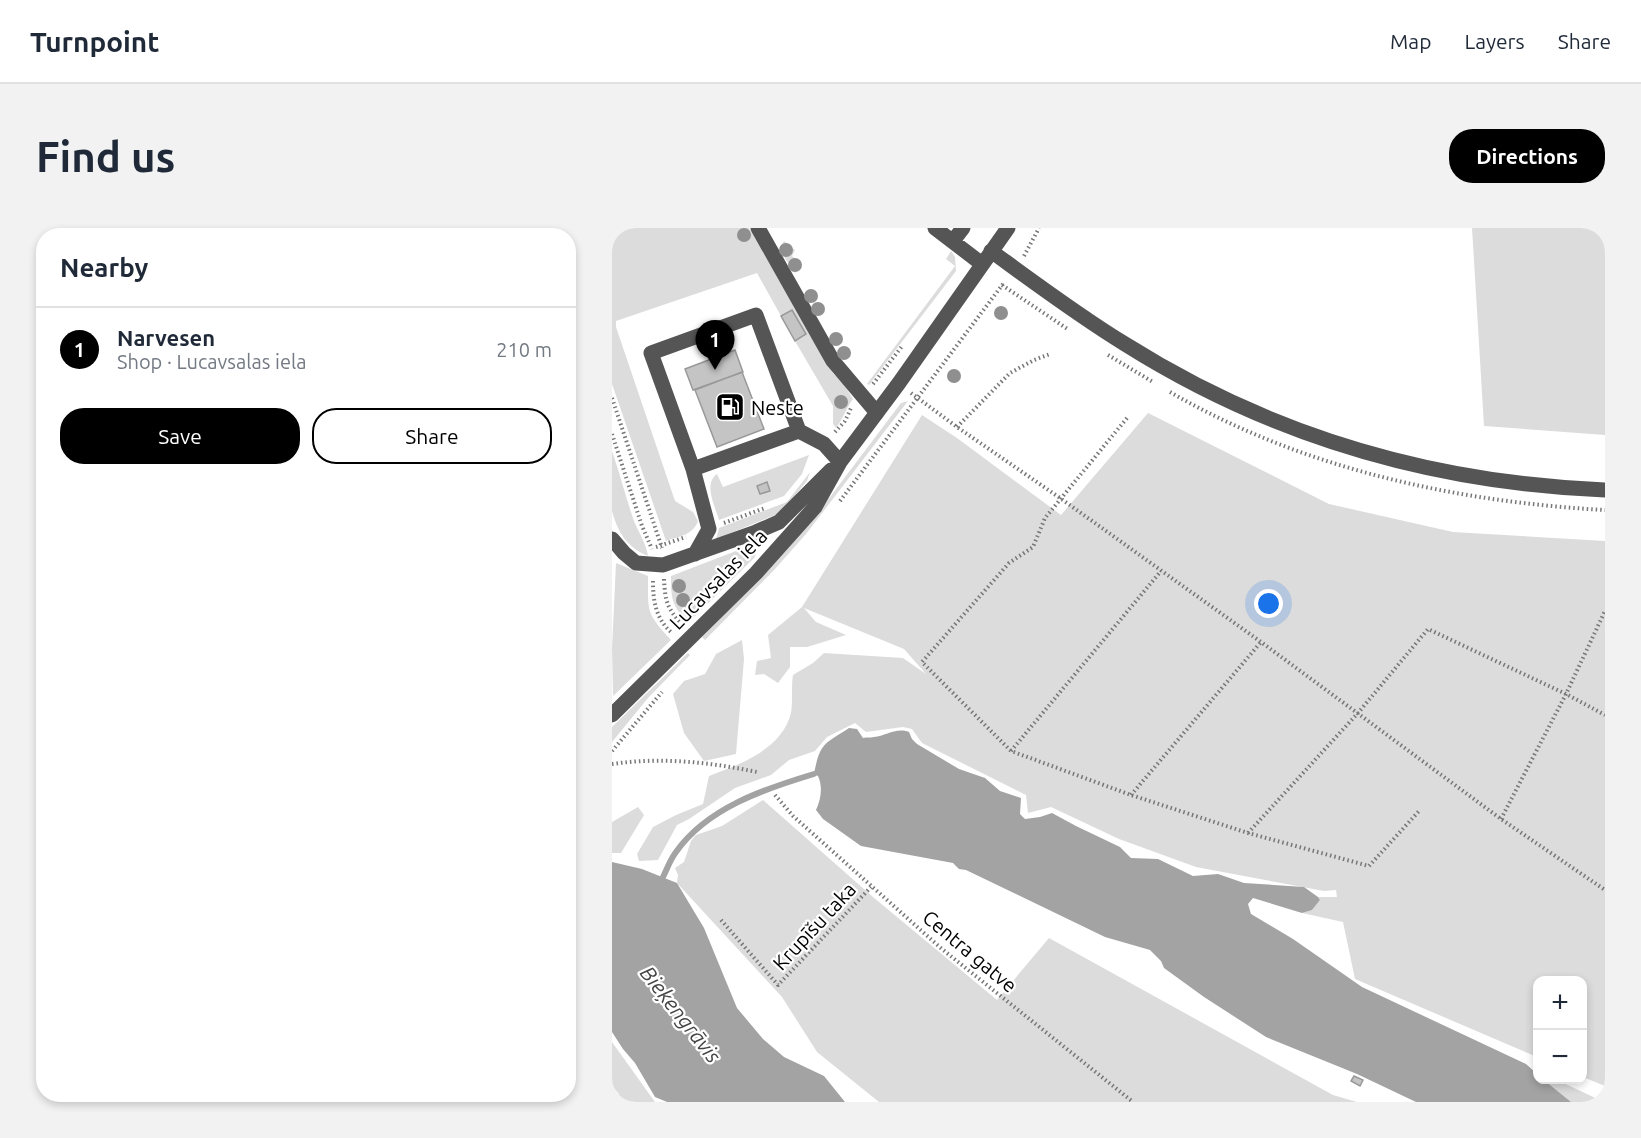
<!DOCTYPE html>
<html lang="en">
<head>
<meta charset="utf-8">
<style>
  body { margin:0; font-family:Ubuntu,sans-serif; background:#f2f2f3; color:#1f2937 }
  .controls { position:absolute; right:18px; bottom:18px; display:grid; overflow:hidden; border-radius:12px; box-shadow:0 3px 9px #0003 }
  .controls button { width:54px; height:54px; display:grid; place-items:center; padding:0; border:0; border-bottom:2px solid #e0e1e3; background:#fff; color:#1f2937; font:30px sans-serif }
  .you { position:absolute; left:657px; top:376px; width:21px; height:21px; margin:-15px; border:4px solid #fff; border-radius:50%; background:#1a73e8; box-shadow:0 0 0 9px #1a73e833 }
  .badge { display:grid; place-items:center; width:39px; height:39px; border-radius:50%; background:#000; color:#fff; font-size:20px; font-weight:700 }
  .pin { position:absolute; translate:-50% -50px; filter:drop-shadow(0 2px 3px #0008) }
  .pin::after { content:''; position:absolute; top:32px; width:21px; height:18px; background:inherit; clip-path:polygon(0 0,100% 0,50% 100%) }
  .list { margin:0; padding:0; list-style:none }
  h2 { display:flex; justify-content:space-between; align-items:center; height:78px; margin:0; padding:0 24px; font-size:26px }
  h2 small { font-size:20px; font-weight:400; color:#747a83 }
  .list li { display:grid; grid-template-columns:39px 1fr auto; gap:18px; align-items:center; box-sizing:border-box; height:84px; padding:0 24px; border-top:2px solid #e0e1e3 }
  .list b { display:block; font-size:22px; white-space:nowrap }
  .list p { margin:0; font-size:20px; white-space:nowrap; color:#747a83 }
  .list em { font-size:20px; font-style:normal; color:#747a83 }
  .actions { display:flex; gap:12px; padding:18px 24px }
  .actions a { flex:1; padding:14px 0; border:2px solid #000; border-radius:24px; text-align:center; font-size:21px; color:#000 }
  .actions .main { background:#000; color:#fff }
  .map { position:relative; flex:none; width:993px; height:874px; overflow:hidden; border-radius:24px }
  header { display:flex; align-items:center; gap:36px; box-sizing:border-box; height:84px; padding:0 30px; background:#fff; border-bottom:2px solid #e0e1e3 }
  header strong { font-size:28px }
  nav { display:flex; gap:33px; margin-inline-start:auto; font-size:21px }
  .intro { display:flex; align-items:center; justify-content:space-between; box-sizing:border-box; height:144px; padding:0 36px }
  h1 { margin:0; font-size:42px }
  .button { padding:15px 27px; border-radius:24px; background:#000; color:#fff; font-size:21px; font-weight:700 }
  main { display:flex; gap:36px; padding:0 36px }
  aside { flex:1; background:#fff; border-radius:24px; box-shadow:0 3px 9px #0003 }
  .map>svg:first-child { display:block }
</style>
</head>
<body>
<header>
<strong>Turnpoint</strong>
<nav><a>Map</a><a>Layers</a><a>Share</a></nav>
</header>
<div class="intro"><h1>Find us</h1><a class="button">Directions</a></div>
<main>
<aside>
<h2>Nearby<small></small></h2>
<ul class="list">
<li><span class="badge">1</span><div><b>Narvesen</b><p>Shop · Lucavsalas iela</p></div><em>210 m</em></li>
</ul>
<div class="actions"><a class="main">Save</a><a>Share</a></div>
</aside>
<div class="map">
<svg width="993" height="874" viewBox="0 0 993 874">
  <rect width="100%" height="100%" fill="#fff"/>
  <path fill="#dcdcdc" d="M 0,0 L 137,0 L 220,144 L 233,158 L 241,171 C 237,175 230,193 224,200 L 221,196 L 221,178 L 183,113 L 194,106 L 180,82 L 169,88 L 145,45 L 4,93 L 4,99 L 63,273 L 81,284 L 86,293 C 81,307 68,308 54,313 L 0,156 Z
    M 860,0 L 993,0 L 993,207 L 872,198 Z
    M 172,13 L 183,22 L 180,28 L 189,36 L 183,45 C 177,35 165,24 172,13 Z
    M 339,23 L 343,29 L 344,43 L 257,157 L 255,156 L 343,38 L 334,31 Z
    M 296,173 L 194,306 L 163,341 L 93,412 L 90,409 L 173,323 L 209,281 L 289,175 Z
    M 536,185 L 717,276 L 841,304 L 993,313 L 993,858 L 971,849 L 970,752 L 926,752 L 925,829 L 743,751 L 731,694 L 690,685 L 700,682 L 708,672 L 706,669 L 725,669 L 724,662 L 712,663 L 584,639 L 507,611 L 439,579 L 416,585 L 414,567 L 310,515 L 300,501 L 291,499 L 254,504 L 243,495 L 215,509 L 203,523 L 177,532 L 159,547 L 123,560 L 77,591 L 65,597 L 46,632 L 27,633 L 25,626 L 41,599 L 64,587 L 91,576 L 97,548 C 129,536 170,521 179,485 C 181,473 179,459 181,447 L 201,435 L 212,425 L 291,430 L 314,446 L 292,421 L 192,380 L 204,394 L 234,407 L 195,419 L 178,419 L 178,439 L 166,455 L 152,446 L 143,447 L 145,433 L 159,430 L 156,407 L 190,379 L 310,187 L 345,210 L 449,287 Z
    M 0,223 C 8,246 14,270 22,293 C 27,305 34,315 36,328 C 15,319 6,305 0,283 Z
    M 197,227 L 190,246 L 172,268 L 107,292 C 103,278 91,256 105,246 L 111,259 Z
    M 198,244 L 195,253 L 168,285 L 104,311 L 107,300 L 175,274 Z
    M 137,318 L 141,318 L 145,321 L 143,329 L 76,395 C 60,377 59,372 59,348 Z
    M 4,335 L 36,348 C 36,384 34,385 59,412 L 1,468 L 0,420 Z
    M 130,412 L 132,431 L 124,526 L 92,533 L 72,505 L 61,466 L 72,453 L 93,446 L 104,426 Z
    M 76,425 L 78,427 L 36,470 L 0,514 L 0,499 Z
    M 151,572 L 261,669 L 385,772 L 437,710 L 721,867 L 745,874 L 267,874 L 205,824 L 170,769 L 65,655 L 66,647 L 63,640 L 72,634 L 79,613 L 84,607 L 110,598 Z
    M 26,579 L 32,587 L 9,625 L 0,625 L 0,594 Z
    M 0,814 L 43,874 L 0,874 L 7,866 L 0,858 Z
    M 932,852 L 945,852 L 992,874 L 959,874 Z"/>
  <path fill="#a3a3a3" d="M 237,500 L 245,501 L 251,510 C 255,509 258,510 262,509 C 274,508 284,499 297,504 L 300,511 L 305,516 L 347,541 L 373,550 L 388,563 L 409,570 L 408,586 L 413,591 L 428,589 L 440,585 L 464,598 L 508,619 L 519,630 L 546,631 L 581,648 L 606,646 L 632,655 L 692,659 L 706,669 L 708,672 L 700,682 L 690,685 L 641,670 L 636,676 L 639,686 L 681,711 L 750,759 L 914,836 L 925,846 L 926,852 L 932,852 L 959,874 L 804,874 L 745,846 L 654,809 L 592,769 L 552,740 L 549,733 L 538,722 L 493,709 L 354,642 L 347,641 L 341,635 L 249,618 L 211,591 L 204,582 C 209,571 211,559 206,548 L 202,546 C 208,515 211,517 237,500 Z
    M 0,634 L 30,641 L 65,655 L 92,700 L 125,780 L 151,811 L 172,829 L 212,848 L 233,874 L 55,874 L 43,869 L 23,835 L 11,821 L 0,804 Z"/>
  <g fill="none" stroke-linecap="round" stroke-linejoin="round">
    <path stroke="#a3a3a3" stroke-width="6" d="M 51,649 C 55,641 58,632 64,624 C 95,580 152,561 202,546"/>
  </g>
  <path fill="#c4c4c4" stroke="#999" stroke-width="1.5" d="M 180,82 L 194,106 L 183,113 L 169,88 Z
    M 123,122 L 131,144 L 81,162 L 73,141 Z
    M 130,144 L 152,201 L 105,219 L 83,162 Z
    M 155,254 L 158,263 L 148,266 L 145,258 Z
    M 742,848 L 751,852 L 748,858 L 739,853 Z"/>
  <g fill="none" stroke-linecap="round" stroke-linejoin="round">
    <path stroke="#777" stroke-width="4" stroke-dasharray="1.5 3" stroke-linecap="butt" d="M 412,28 L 427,0
      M 390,57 L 457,102
      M 496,127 L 541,154
      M 261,156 L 291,117
      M 558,164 C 689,240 843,274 993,282
      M 299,165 L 345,199 L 448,270 L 649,414 L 889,591 L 993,662
      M 0,170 L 50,320
      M 515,190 L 433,290 L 421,319 L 397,335 L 310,434 L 399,523 L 519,567 L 636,605 L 757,638 L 808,582
      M 345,199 L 398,145 L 422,132 L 438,126
      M 223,204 L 233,193 L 240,178
      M 0,206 L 30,298 L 40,321
      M 228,273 L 391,56
      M 112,295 L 153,280
      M 44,319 L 74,309
      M 52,351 C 53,373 55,381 71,397
      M 41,353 C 41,374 44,391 60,405
      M 0,523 L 50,464
      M 399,523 L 549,343
      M 0,536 C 49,529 97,534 145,544
      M 163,567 L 181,588 L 330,721 L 521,874
      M 519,567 L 649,414
      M 889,591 L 954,466 L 993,383
      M 636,605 L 746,485 L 816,401 L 954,466 L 993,487
      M 109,692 L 166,757 L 259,659"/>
    <path stroke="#555" stroke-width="15" d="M 146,0 L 221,133 L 265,185
      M 323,0 L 370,36
      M 341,13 L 351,0
      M 379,23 C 423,55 467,88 513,116 C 659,208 821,255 993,262
      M 81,241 L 187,203
      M 0,311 L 12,325 L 24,335 L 51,337 L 144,304 L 167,294 L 219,242
      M 83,326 L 97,301 L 81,241 L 39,125 L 144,87 L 187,203 L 212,216 L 228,234
      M 0,487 L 144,345 L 203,279 L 228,234 L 287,155 L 396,0"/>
  </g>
  <g fill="#8f8f8f">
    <circle cx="132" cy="7" r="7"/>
    <circle cx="174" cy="22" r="7"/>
    <circle cx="183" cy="37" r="7"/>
    <circle cx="199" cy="68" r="7"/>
    <circle cx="206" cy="81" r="7"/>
    <circle cx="389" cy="85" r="7"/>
    <circle cx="224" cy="111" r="7"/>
    <circle cx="232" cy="125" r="7"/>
    <circle cx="342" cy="148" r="7"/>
    <circle cx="229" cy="174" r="7"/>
    <circle cx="67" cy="358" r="7"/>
    <circle cx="71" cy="372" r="7"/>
  </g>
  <defs>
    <g id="fuel-square" transform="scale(1.5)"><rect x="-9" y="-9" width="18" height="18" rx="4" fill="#000" stroke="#fff"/><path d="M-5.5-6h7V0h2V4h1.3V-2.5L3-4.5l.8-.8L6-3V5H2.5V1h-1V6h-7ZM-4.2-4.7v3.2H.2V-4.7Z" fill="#fff"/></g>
  </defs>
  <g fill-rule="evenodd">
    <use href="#fuel-square" x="118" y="179"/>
  </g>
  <g text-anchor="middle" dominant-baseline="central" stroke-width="4.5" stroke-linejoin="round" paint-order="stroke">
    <g font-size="20" fill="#000" stroke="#fff" text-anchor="start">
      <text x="139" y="179">Neste</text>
    </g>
    <g font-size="20" fill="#000" stroke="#fff">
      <text transform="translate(106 351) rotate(-46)">Lucavsalas iela</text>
      <text transform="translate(202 698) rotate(-47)">Krupīšu taka</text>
      <text transform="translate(358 723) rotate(40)">Centra gatve</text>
    </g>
    <g font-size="21" font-style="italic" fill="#444" stroke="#fff">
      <text transform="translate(69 786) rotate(52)">Bieķengrāvis</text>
    </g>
  </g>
</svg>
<div class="controls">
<button>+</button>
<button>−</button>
</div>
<div class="you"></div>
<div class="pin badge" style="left:103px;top:142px">1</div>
</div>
</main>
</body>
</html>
